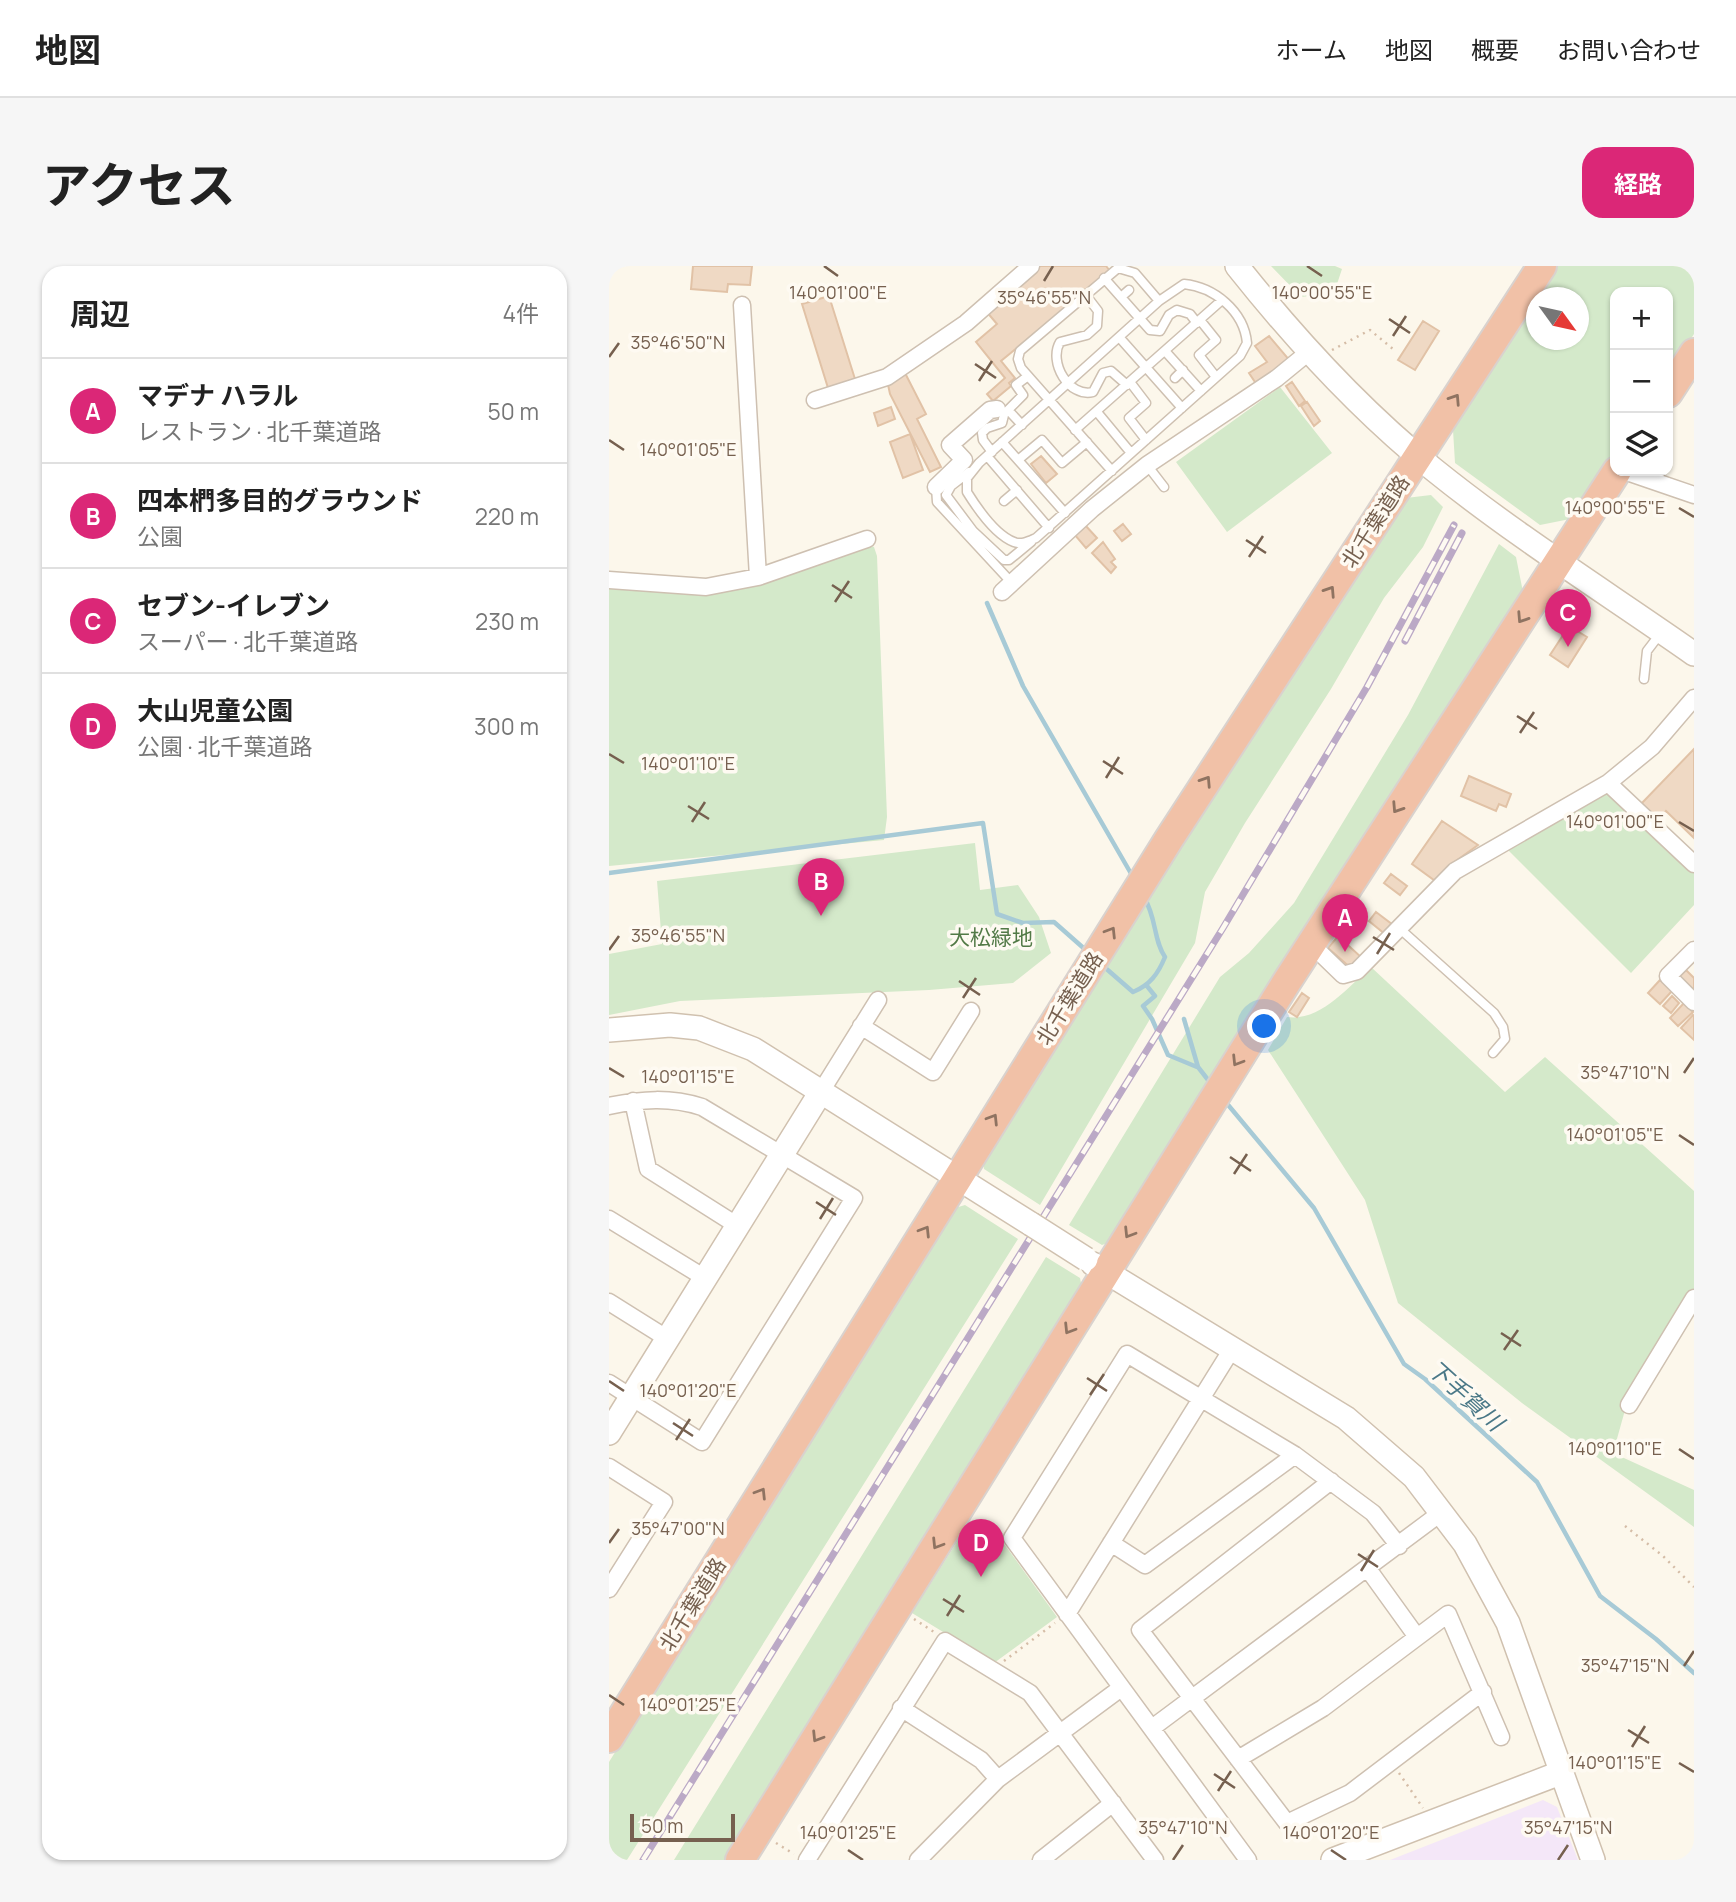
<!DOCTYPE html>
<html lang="ja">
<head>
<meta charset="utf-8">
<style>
  body { margin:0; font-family:Manrope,"Noto Sans JP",sans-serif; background:#f6f6f6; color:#222 }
  .controls { position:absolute; right:21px; top:21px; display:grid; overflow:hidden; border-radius:14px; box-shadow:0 2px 5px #0004 }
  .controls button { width:63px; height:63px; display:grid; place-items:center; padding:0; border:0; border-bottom:2px solid #e0e0e0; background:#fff; color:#222; font:35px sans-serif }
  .compass { position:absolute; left:917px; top:21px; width:63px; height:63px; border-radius:50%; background:#fff; box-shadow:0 2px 5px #0004; rotate:123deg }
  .scale { position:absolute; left:21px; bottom:18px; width:105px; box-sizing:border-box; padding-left:7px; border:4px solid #76604f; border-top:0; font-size:19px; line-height:24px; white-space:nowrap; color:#76604f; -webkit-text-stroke:5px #fefaf2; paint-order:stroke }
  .you { position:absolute; left:656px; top:761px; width:24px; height:24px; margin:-18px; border:5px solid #fff; border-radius:50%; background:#1a73e8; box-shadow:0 0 0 10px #1a73e833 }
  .badge { display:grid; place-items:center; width:46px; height:46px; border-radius:50%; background:#db2777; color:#fff; font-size:23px; font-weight:700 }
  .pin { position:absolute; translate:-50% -58px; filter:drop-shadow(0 2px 4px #0008) }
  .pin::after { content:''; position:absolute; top:37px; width:24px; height:21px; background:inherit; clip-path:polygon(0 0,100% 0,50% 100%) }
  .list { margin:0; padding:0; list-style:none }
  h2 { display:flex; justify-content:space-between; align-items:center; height:91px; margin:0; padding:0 28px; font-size:30px }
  h2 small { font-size:23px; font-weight:400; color:#767676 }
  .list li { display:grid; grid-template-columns:46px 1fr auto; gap:21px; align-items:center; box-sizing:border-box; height:105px; padding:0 28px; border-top:2px solid #e0e0e0 }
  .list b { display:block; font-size:26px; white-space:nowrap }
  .list p { margin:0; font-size:23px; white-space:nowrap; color:#767676 }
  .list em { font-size:23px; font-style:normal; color:#767676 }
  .icon { flex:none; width:38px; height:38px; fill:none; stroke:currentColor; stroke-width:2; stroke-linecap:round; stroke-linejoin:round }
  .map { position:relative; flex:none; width:1085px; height:1594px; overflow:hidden; border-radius:21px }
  header { display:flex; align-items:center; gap:42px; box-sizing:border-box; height:98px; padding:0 35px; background:#fff; border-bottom:2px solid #e0e0e0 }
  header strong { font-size:33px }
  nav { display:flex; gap:38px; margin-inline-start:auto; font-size:24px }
  .intro { display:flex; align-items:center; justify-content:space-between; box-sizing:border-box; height:168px; padding:0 42px }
  h1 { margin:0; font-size:49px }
  .button { padding:18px 32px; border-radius:21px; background:#db2777; color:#fff; font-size:24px; font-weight:700 }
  main { display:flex; gap:42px; padding:0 42px }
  aside { flex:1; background:#fff; border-radius:21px; box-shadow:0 2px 5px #0004 }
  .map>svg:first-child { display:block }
</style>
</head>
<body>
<header>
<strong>地図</strong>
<nav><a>ホーム</a><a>地図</a><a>概要</a><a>お問い合わせ</a></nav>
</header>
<div class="intro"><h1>アクセス</h1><a class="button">経路</a></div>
<main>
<aside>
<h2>周辺<small>4件</small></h2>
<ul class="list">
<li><span class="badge">A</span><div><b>マデナ ハラル</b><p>レストラン · 北千葉道路</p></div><em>50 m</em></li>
<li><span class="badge">B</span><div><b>四本椚多目的グラウンド</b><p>公園</p></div><em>220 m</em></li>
<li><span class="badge">C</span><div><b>セブン-イレブン</b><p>スーパー · 北千葉道路</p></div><em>230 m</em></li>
<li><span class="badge">D</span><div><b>大山児童公園</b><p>公園 · 北千葉道路</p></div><em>300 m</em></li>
</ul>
</aside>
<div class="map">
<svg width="1085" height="1594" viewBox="0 0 1085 1594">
  <rect width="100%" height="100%" fill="#fcf7eb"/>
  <path fill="#f4e7f8" d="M 934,1534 L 948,1541 L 969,1594 L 781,1594 Z"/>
  <path fill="#d4e9ca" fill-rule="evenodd" d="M 662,0 L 726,0 L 733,3 L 725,27 L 692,31 Z
    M 947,0 L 1085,0 L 1085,68 L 1059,108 L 1059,26 L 1006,26 L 1006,187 L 961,253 L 931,259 L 846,197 L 844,164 ZM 928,32 L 970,32 L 970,74 L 928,74 Z
    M 671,121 L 723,187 L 618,266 L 567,196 Z
    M 822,229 L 834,241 L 814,281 L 775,332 L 722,423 L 636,557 L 596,626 L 586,677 L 431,939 L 375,903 L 373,891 L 797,232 Z
    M 257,278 L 265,281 L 268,290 L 278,551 L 275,574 L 0,600 L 0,315 L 103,325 Z
    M 890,278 L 907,291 L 915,331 L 504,975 L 493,979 L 460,959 L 611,711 L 640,687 L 685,637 L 799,449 Z
    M 996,521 L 1085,602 L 1085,639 L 1022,707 L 895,580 Z
    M 366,577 L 371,624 L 409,619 L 430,651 L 442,687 L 404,717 L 320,724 L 71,735 L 0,749 L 0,688 L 53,678 L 48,615 Z
    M 762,701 L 896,826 L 936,791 L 1085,925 L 1085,1030 L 1018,1137 L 1004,1187 L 1085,1224 L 1085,1261 L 913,1137 L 789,1037 L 756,934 L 659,784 L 678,751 C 711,756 739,721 762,701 Z
    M 356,939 L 409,973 L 18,1594 L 0,1594 L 0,1496 L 343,943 Z
    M 437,991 L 471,1012 L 473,1022 L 118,1594 L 65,1594 Z
    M 361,1255 L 393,1275 L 448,1351 L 385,1397 L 303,1347 Z"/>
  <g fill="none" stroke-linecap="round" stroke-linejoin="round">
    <path stroke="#a7cad6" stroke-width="4.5" d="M 378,337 L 414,420 L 524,611
      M 0,607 L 374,557 L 388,648 L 414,657 L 445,656 L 479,686
      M 493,699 L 524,726 C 541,719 549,708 556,691 C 544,673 548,653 535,631
      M 538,720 L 546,730 L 534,740 L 543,753 L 559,789 L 588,801
      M 575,753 L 589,801 L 603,819
      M 615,834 L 705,942 L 795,1098 L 816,1113 L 928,1216 L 991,1330 L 1047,1373 L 1085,1407"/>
  </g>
  <path fill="#efd9c4" stroke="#e1c2a6" stroke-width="2" d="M 84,0 L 143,0 L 141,19 L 119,18 L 118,26 L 82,23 Z
    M 431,0 L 497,0 L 501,5 L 392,95 L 406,112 L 400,117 L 402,120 L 384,135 L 378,128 L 396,112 L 367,76 L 388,58 L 377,45 Z
    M 220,30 L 246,113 L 219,122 L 193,38 Z
    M 814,55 L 830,65 L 806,104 L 789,94 Z
    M 660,70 L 682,96 L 648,119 L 640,107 L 658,96 L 646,80 Z
    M 295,105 L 317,148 L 308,153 L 332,201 L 321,206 L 281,128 L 278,114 Z
    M 683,116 L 696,135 L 690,140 L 677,120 Z
    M 698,136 L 711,155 L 705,160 L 692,140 Z
    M 282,141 L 286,153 L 269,160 L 265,147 Z
    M 301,168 L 314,204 L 294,212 L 281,176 Z
    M 432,190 L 448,208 L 437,217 L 422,198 Z
    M 514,258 L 522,268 L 513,275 L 505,265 Z
    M 476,259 L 488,272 L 477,282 L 465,268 Z
    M 494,276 L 506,293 L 502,296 L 507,301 L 502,307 L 483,287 Z
    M 960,360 L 978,371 L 959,401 L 941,389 Z
    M 1085,483 L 1085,572 L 1057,545 L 1049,554 L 1032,538 Z
    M 860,510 L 902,528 L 897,541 L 890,538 L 887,545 L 852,530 Z
    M 833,555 L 869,579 L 840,600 L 829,617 L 803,598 Z
    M 782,608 L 798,620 L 791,629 L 775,617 Z
    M 767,646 L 784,659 L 776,668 L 760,655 Z
    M 729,670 L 753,692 L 743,703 L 719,682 Z
    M 1077,704 L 1085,712 L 1085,732 L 1067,714 Z
    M 1051,714 L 1063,725 L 1051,738 L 1039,727 Z
    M 693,727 L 700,732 L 688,751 L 680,746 Z
    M 1063,730 L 1070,737 L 1062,747 L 1054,740 Z
    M 1075,737 L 1084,746 L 1069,760 L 1061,752 Z
    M 1084,749 L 1085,750 L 1085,774 L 1072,762 Z"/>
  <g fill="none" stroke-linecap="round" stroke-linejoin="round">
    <g stroke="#cec0b1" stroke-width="11">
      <path id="lane" d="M 495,12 L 541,64 L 551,65 L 560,49 L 568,44 L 581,48 L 588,57
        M 575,18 C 605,21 635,45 638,77 L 631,90 L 427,272 C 420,275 413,279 405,276 C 386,269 368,242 358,226 L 358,212 L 370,197 L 550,35 Z
        M 476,28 L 489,45 L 488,60 L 478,69 L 451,76 C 439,96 460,132 484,126 L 494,107 L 502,105 L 518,119
        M 512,31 L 520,24
        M 591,54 L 607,74 L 590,89 L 607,111
        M 510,71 L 573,142
        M 556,85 L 592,125
        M 566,112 L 574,104
        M 521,116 L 537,137 L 520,152 L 537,174
        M 488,146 L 522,187
        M 413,159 L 399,144 L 414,129 L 407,119 L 419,110
        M 466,164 L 613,34
        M 393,176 L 456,247
        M 383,186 L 374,174 L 373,167 L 378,162 L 393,157 L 395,149 L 388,143
        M 378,190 L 440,262
        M 409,194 L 433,174 L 453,197 L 478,176
        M 538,199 L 555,221
        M 503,205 L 412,102 L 409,93 L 411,85 L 509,2 L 526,7 L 550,35
        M 360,206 L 342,220 L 337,229 L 364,265 L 395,294 L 400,294 L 422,276
        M 327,221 L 328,236 L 403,317
        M 395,235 L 408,224
        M 1035,413 L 1038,385 L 1051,368
        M 790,662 L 885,747 L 894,761 L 896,773 L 884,787"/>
    </g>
    <g stroke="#cec0b1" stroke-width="19">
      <path id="street" d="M 133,39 L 149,311
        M 206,134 L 278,111 L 357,57 L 422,0
        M 1015,205 L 1085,229
        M 327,221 L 355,194 L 341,179 L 381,144 L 388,143
        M 0,314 L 97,321 L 149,311 L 258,273
        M 393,326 L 483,243 L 538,199 L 668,112 L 701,85
        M 999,517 L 1085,598
        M 702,678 L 734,709 L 748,705 L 846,605 L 999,517 L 1043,481 L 1085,432
        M 1085,684 L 1059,710 L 1085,736
        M 252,760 L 324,806 L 362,745
        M 213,824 L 269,734
        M 24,835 L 39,903 L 129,960
        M 0,840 C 33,833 61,831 93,841 L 245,932 L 93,1176 L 0,1117
        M 0,953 L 96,1012
        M 0,1036 L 59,1073
        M 1020,1139 L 1085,1032
        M 0,1201 L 55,1236 L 0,1323
        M 722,1215 L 531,1364 L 678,1557 L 741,1527 L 874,1426
        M 502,1277 L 536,1299 L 686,1189
        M 759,1303 L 808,1371
        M 458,1348 L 623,1083
        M 292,1442 L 372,1494 L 389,1513
        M 543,1462 L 833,1246
        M 629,1493 L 714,1442 L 839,1348 L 892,1471
        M 198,1594 L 336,1375 L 421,1427 L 546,1594
        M 309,1594 L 389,1513 L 512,1422
        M 432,1594 L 504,1537
        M 639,1594 L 403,1272 L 518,1088 L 686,1189 L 764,1247 L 790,1280"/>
    </g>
    <g stroke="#d0c1af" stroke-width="26">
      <path id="secondary" d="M 628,0 C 686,73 751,144 824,203 C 907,270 998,327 1085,388
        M 0,764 L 61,759 L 90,762 L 144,783 L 422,958
        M 484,998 L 737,1152 L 805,1211 L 856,1278 L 899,1357 L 984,1594
        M 0,1167 L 213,824
        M 724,1594 L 951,1507"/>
    </g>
    <g stroke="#d9d2ce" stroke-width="32">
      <path id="highway" d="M 1059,127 L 1085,87
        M 0,1472 L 560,573 L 933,0
        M 131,1594 L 677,717 L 1008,205"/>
    </g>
    <path stroke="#d5bda7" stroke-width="2.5" stroke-dasharray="2 5" stroke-linecap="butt" d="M 723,84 L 761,64 L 784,83
      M 1016,1260 L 1054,1290 L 1085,1321
      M 305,1353 L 325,1366
      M 395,1395 L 446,1357
      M 790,1507 L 814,1542
      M 167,1577 L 185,1588"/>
    <use href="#lane" stroke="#fff" stroke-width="8"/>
    <use href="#street" stroke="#fff" stroke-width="16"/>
    <use href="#secondary" stroke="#fff" stroke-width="23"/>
    <use href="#highway" stroke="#f1c1a7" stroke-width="28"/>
    <g stroke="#bba9c6" stroke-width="7">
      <path id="rail" d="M 796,375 L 853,267
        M 34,1594 L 614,662 L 758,421 L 845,259"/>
    </g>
    <use href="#rail" stroke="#fefaf2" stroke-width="4.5" stroke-dasharray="13" stroke-linecap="butt"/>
    <g stroke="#d0c1af" stroke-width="26" stroke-linecap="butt">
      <path id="secondary-bridge" d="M 422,958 L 477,993"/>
    </g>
    <use href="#secondary-bridge" stroke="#fff" stroke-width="23"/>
  </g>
  <defs><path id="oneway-chevron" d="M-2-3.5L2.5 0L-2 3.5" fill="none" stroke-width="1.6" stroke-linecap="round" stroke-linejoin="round" transform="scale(1.75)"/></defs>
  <g stroke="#8f7361">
    <use href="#oneway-chevron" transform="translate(846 133) rotate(-57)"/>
    <use href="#oneway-chevron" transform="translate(721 325) rotate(-57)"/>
    <use href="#oneway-chevron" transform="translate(913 352) rotate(123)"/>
    <use href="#oneway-chevron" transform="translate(597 515) rotate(-57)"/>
    <use href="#oneway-chevron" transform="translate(788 542) rotate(123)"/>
    <use href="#oneway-chevron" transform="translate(502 666) rotate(-58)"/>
    <use href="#oneway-chevron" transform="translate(628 795) rotate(122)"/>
    <use href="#oneway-chevron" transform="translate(384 853) rotate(-58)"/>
    <use href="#oneway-chevron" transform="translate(316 965) rotate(-58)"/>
    <use href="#oneway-chevron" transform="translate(520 967) rotate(122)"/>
    <use href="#oneway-chevron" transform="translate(460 1063) rotate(122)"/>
    <use href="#oneway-chevron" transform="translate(152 1227) rotate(-58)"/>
    <use href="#oneway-chevron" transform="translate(328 1278) rotate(122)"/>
    <use href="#oneway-chevron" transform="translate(208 1471) rotate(122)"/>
  </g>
  <path fill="none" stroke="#76604f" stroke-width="2.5" d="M 215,0 L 229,10M 698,0 L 713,10M 435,15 L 444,0M 780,53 L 801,67M 784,70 L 797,50M 0,91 L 10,77M 366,98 L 387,112M 370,115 L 383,95M 0,174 L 15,184M 1070,242 L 1085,251M 637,274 L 657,287M 640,291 L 654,270M 223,319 L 243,332M 226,336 L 240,315M 908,450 L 928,463M 911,467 L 925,446M 0,488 L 15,497M 494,495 L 514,508M 497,512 L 510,491M 79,540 L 100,553M 83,556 L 96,536M 1070,556 L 1085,565M 764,671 L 785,684M 0,684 L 10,670M 768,688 L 781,667M 350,715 L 371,729M 354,732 L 367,712M 0,802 L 15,811M 1075,807 L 1085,792M 1070,869 L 1085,879M 621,891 L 642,905M 625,908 L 638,888M 207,936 L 227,949M 211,953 L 224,932M 892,1067 L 912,1080M 895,1084 L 909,1064M 478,1112 L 498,1125M 0,1115 L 15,1125M 481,1129 L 495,1108M 64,1157 L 84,1170M 67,1174 L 81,1153M 1070,1183 L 1085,1193M 0,1277 L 10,1263M 749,1288 L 769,1301M 752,1305 L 765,1284M 334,1333 L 355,1346M 338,1350 L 351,1329M 1075,1400 L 1085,1385M 0,1429 L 15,1439M 1019,1464 L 1040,1477M 1023,1481 L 1036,1460M 1070,1497 L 1085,1506M 605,1508 L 626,1522M 609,1525 L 622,1505M 239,1584 L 254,1594M 722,1584 L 737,1594M 564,1594 L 574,1579M 949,1594 L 959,1579"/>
  <g text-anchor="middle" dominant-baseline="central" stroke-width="7" stroke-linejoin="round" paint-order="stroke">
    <g font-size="21" fill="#76604f" stroke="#fefaf2">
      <text transform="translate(766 255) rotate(-57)">北千葉道路</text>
      <text transform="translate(460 732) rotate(-58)">北千葉道路</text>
      <text transform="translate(83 1338) rotate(-58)">北千葉道路</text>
    </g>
    <g font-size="21" fill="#527a47" stroke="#fefaf2">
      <text x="382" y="671">大松緑地</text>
    </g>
    <g font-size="23" font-style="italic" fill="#4a7887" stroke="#fefaf2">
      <text transform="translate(857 1129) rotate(42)">下手賀川</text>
    </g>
  </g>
  <g font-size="18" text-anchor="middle" fill="#76604f" stroke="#fefaf2" stroke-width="7" stroke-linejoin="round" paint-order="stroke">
    <text x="229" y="33">140°01'00"E</text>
    <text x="713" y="33">140°00'55"E</text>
    <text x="435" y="38">35°46'55"N</text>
    <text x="69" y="83">35°46'50"N</text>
    <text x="79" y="190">140°01'05"E</text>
    <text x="1006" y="248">140°00'55"E</text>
    <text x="79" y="504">140°01'10"E</text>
    <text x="1006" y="562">140°01'00"E</text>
    <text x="69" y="676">35°46'55"N</text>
    <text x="1016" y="813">35°47'10"N</text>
    <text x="79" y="817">140°01'15"E</text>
    <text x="1006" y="875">140°01'05"E</text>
    <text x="79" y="1131">140°01'20"E</text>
    <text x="1006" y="1189">140°01'10"E</text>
    <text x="69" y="1269">35°47'00"N</text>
    <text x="1016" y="1406">35°47'15"N</text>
    <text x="79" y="1445">140°01'25"E</text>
    <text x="1006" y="1503">140°01'15"E</text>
    <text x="574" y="1568">35°47'10"N</text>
    <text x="959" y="1568">35°47'15"N</text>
    <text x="239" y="1573">140°01'25"E</text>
    <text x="722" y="1573">140°01'20"E</text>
  </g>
</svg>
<div class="controls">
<button>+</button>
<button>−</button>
<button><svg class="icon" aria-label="layers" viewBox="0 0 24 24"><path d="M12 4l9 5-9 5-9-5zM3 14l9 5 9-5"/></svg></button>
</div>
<svg class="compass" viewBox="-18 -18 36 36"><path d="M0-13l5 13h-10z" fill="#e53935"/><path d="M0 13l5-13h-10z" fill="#767676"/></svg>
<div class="scale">50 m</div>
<div class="you"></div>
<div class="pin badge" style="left:736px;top:686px">A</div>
<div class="pin badge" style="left:212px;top:650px">B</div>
<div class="pin badge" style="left:959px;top:381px">C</div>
<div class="pin badge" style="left:372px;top:1311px">D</div>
</div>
</main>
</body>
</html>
